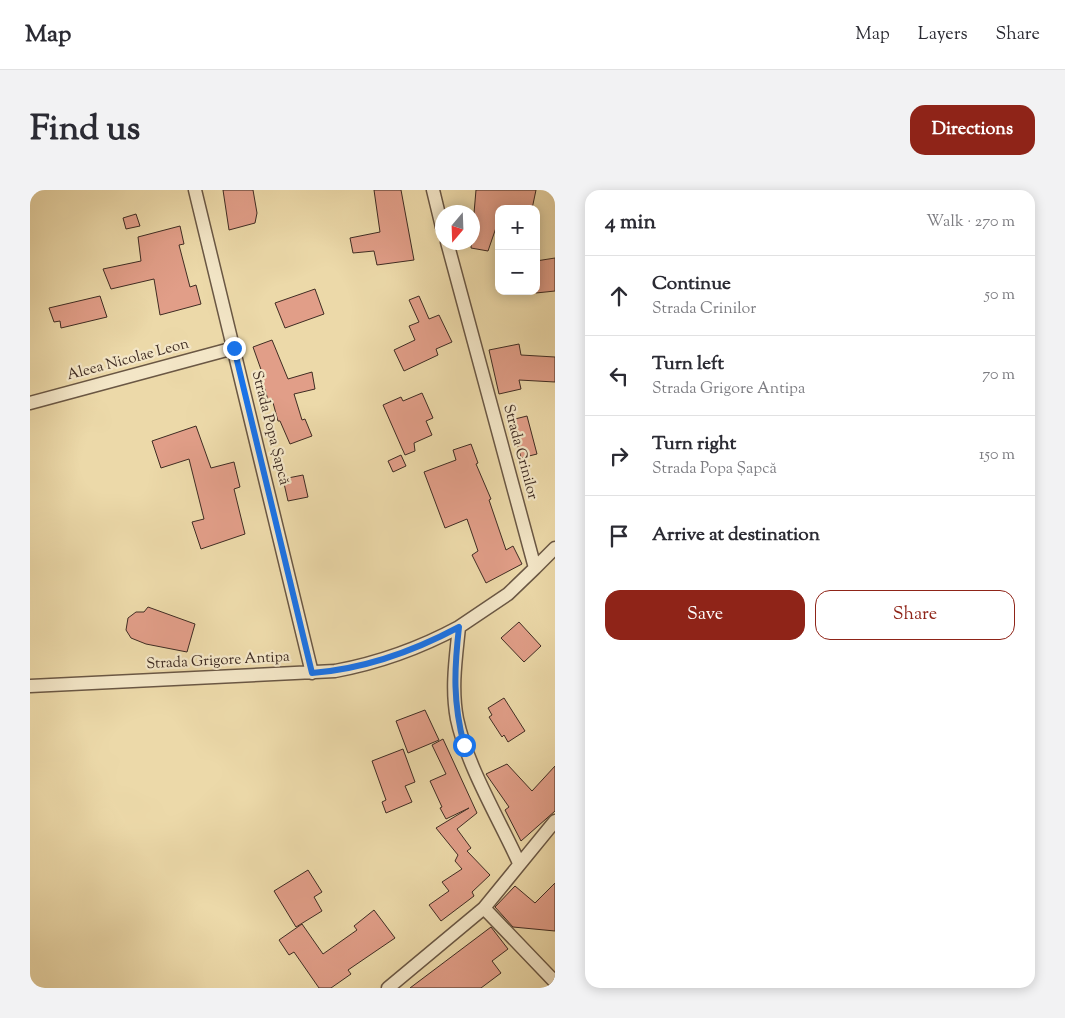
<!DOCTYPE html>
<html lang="en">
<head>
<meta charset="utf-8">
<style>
  body { margin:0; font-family:"Sorts Mill Goudy",serif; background:#f2f2f3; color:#2b2b33 }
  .controls { position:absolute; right:15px; top:15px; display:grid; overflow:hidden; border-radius:10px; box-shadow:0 2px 12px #0003 }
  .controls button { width:45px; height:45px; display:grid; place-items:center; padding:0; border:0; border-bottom:1px solid #e1e1e2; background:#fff; color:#2b2b33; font:25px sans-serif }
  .compass { position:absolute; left:405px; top:15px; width:45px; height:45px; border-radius:50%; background:#fff; box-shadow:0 2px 12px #0003; rotate:199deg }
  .stop { position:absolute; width:15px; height:15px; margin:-11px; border:4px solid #1a73e8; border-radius:50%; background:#fff }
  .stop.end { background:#1a73e8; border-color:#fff; box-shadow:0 1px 5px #0008 }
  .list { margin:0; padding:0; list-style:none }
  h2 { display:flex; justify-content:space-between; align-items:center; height:65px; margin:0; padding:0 20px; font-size:21px }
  h2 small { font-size:16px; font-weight:400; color:#7c7c81 }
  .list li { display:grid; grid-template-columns:32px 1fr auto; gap:15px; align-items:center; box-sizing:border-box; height:80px; padding:0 20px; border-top:1px solid #e1e1e2 }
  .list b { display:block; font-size:19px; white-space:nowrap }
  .list p { margin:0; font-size:16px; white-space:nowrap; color:#7c7c81 }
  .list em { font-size:16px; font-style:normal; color:#7c7c81 }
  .actions { display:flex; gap:10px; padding:15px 20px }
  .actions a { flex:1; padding:11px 0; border:1px solid #8f2418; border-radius:15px; text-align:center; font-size:18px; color:#8f2418 }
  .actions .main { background:#8f2418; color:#fff }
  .icon { flex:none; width:28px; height:28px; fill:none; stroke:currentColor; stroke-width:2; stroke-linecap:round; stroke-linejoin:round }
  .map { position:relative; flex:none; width:525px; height:798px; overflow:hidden; border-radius:15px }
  header { display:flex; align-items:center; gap:30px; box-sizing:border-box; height:70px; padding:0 25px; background:#fff; border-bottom:1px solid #e1e1e2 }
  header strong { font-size:24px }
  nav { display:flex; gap:28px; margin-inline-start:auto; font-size:18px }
  .intro { display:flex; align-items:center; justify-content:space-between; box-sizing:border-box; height:120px; padding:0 30px }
  h1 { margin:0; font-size:35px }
  .button { padding:12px 22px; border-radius:15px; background:#8f2418; color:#fff; font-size:18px; font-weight:700 }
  main { display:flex; gap:30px; padding:0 30px }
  aside { flex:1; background:#fff; border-radius:15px; box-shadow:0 2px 12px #0003 }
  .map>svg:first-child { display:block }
</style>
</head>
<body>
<header>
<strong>Map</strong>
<nav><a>Map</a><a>Layers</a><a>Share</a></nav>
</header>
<div class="intro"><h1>Find us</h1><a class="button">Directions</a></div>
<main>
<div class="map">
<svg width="525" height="798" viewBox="0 0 525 798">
  <rect width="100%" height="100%" fill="#ecd9a9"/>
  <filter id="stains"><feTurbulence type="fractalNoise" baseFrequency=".004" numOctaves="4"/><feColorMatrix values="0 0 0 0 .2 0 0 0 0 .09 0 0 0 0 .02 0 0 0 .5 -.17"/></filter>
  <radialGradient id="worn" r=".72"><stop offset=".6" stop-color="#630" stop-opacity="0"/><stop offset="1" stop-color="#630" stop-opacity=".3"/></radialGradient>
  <path fill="#e19e88" stroke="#3f2c23" d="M 193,0 L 223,0 L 227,23 L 225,33 L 199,40 Z
    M 344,0 L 371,0 L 384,70 L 347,75 L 344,61 L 323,63 L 320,48 L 350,42 Z
    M 446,0 L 506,0 L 502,19 L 469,19 L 469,29 L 458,61 L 441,58 Z
    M 106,24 L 110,36 L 96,39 L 93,28 Z
    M 150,36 L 154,54 L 149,55 L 160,97 L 166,95 L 171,114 L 130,125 L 124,89 L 81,99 L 73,79 L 111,71 L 108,47 Z
    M 525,68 L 525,101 L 506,103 L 506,71 Z
    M 285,99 L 294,124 L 255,138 L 245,113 Z
    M 70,106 L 77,127 L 31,138 L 30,131 L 24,132 L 19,118 Z
    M 389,106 L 399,129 L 409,125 L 422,152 L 406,159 L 408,165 L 374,181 L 364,160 L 385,150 L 379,136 L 389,132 L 379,110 Z
    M 242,150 L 258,189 L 282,182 L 285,199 L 264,204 L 272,230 L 275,229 L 282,246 L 260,254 L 250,231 L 248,231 L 242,209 L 238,210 L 232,189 L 234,188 L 223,157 Z
    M 489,154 L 491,165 L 525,167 L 525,192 L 489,190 L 491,199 L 469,204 L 459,160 Z
    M 392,203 L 403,228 L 396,231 L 402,245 L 384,253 L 385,261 L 375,265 L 353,215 L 371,207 L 373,211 Z
    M 497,226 L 507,264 L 491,268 L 481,230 Z
    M 166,236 L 181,278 L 204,272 L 210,297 L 204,299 L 215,344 L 171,359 L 162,332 L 174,329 L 159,269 L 131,278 L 122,251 Z
    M 441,254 L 448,273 L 446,274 L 461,309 L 459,310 L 476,360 L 483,356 L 492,374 L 456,393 L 442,365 L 448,361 L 437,329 L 415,338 L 394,282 L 426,270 L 423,260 Z
    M 371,265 L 376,276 L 363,282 L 358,271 Z
    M 273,285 L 278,307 L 258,311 L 253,289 Z
    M 118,417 L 165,434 L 157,462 L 116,454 L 101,448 L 96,440 L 98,428 L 106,422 L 114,422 Z
    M 489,432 L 511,456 L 494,472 L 471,448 Z
    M 474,508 L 495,541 L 478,552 L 474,545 L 472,547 L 459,527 L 462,525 L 458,518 Z
    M 395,520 L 409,550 L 378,563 L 366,531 Z
    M 413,549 L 447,623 L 427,639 L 441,658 L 437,661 L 460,685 L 442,702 L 444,706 L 411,731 L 399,715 L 419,701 L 412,692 L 432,679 L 425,671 L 428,665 L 406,638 L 439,618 L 416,629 L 410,618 L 412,617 L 400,591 L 416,584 L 402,555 Z
    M 373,559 L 385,592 L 375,596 L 382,612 L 356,623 L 352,612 L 356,610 L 342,571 Z
    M 477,574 L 502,601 L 525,576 L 525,621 L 491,651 L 475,620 L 479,617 L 456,584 Z
    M 278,680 L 292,702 L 284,707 L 292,721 L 266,737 L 244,701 Z
    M 525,693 L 525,741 L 483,737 L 465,717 L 485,696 L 505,713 Z
    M 344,720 L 365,748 L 318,780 L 321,784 L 301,798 L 289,798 L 264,762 L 259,765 L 249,750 L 272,734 L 293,764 L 327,740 L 324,736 Z
    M 461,737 L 478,759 L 462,771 L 471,783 L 451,798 L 380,798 Z"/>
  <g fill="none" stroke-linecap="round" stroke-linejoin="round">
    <g stroke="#6a5744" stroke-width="15">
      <path id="street" d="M 165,0 L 282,483
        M 403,0 L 412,37
        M 417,52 L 505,378 L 478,404 L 429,437 C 426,467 421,498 427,529 C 437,576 469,629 489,673
        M 0,213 L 204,158
        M 505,378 L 525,358
        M 0,496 L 305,481 C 348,473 390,458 429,437
        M 454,718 L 525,792
        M 358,798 L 454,718 L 525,631"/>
    </g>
    <use href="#street" stroke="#f3e6c7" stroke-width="12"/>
  </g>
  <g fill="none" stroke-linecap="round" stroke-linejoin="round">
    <path stroke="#1a73e8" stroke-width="6" d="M 204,158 L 282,483 C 334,479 384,461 429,437 C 424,481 423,512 434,555"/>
  </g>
  <g text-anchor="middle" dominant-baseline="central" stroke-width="4.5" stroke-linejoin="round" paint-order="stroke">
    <g font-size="15" fill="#3f2c23" stroke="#f3e6c7">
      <text transform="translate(98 170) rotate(-15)">Aleea Nicolae Leon</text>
      <text transform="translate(240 238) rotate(76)">Strada Popa Șapcă</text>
      <text transform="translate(490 262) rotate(75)">Strada Crinilor</text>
      <text transform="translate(188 471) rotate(-3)">Strada Grigore Antipa</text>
    </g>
  </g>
  <rect width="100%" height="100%" filter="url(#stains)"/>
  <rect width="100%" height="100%" fill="url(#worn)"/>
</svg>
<div class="controls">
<button>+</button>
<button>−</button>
</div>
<svg class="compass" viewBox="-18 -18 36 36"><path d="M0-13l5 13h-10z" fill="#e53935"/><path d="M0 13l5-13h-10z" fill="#7c7c81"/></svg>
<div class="stop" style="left:434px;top:555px"></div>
<div class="stop end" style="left:204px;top:158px"></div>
</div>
<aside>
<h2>4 min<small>Walk · 270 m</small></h2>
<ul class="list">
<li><svg class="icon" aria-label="ahead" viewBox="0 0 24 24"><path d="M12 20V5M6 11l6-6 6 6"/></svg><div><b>Continue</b><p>Strada Crinilor</p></div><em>50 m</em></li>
<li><svg class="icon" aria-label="left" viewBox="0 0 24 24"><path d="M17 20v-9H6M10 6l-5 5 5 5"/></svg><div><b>Turn left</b><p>Strada Grigore Antipa</p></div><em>70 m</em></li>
<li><svg class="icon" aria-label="right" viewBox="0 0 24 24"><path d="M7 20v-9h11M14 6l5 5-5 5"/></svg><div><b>Turn right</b><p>Strada Popa Șapcă</p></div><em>150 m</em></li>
<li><svg class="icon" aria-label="arrive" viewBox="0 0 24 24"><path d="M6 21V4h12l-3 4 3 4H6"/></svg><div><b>Arrive at destination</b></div></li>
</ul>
<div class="actions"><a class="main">Save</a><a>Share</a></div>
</aside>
</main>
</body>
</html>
